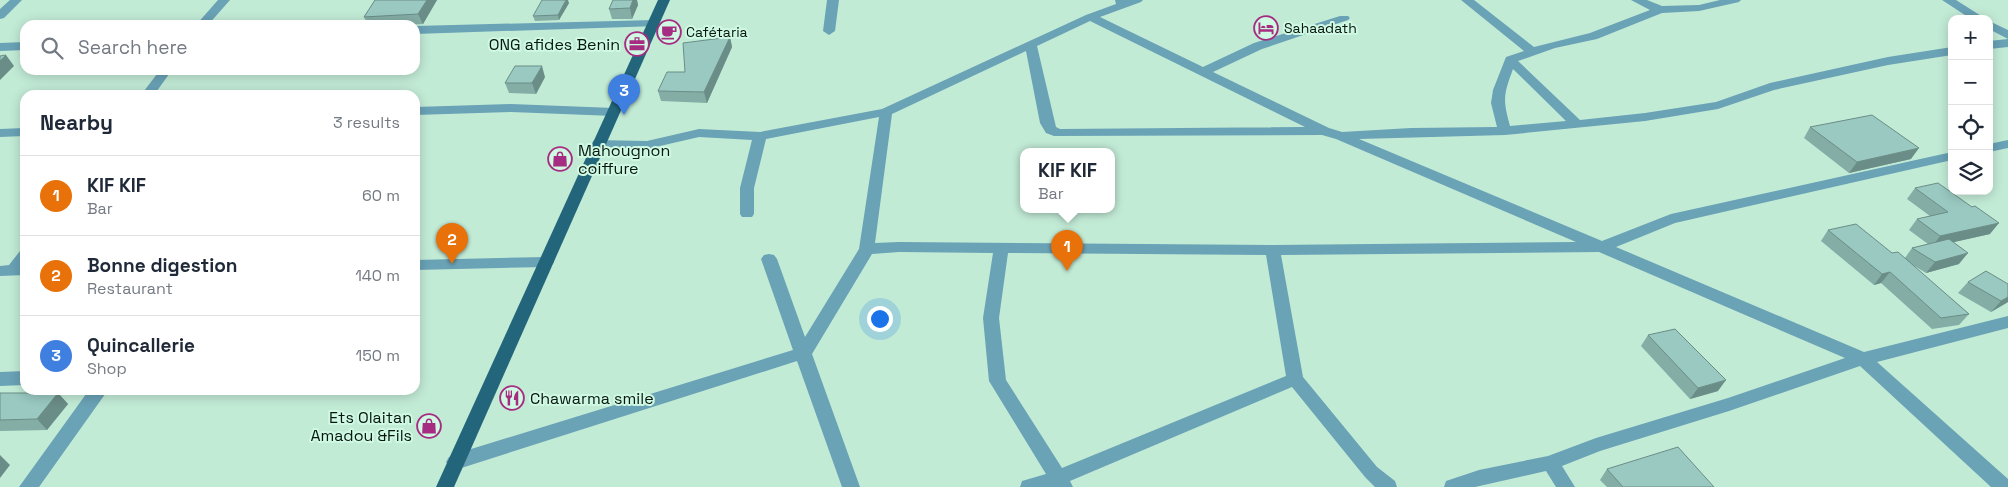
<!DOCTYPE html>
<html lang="en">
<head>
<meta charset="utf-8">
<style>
  body { margin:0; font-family:"Space Grotesk",sans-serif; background:#f6f6f7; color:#1f2937 }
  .controls { position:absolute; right:15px; top:15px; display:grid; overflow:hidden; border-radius:10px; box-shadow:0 2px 12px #0003 }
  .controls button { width:45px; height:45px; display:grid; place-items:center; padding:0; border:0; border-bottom:1px solid #e0e1e3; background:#fff; color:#1f2937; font:25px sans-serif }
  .you { position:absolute; left:879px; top:318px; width:18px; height:18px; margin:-12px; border:4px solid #fff; border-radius:50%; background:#1a73e8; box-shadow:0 0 0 8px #1a73e833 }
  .badge { display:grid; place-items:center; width:32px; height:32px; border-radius:50%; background:#0f766e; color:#fff; font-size:16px; font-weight:700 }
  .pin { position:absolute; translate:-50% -41px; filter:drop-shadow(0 1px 2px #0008) }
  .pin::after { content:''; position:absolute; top:26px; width:18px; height:15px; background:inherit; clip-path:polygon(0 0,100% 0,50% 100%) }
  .popup { position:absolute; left:1020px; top:148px; width:95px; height:65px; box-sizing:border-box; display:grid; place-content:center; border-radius:10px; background:#fff; filter:drop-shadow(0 1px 4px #0005); font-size:16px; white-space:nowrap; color:#747a83 }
  .popup b { font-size:19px; color:#1f2937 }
  .popup::after { content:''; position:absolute; left:50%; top:100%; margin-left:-10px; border:10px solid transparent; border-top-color:#fff }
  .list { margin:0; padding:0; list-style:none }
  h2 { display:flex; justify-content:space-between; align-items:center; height:65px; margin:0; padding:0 20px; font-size:21px }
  h2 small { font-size:16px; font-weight:400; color:#747a83 }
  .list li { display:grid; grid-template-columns:32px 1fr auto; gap:15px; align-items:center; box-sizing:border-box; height:80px; padding:0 20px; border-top:1px solid #e0e1e3 }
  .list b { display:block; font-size:19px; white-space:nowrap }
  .list p { margin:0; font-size:16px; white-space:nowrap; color:#747a83 }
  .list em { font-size:16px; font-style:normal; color:#747a83 }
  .icon { flex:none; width:28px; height:28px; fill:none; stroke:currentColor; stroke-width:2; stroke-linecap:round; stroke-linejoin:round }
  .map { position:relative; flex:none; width:2008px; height:487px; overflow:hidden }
  .search { position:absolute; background:#fff; box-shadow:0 2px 12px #0003; left:20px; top:20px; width:400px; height:55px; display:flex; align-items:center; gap:12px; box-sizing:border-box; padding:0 18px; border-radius:15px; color:#747a83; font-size:19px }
  .panel { position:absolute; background:#fff; box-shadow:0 2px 12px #0003; left:20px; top:90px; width:400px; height:305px; border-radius:15px }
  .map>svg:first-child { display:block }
</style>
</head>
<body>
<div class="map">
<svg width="2008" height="487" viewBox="0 0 2008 487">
  <rect width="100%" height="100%" fill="#c2ebd6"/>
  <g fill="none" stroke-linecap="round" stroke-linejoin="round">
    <path fill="#6aa2b6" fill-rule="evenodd" d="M 10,0 L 22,0 L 4,18 L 0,19 L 0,9 Z
      M 218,0 L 230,0 L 208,25 L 196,25 Z
      M 827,0 L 839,0 L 835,31 L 829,35 L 823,31 Z
      M 1115,0 L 1143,0 L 1141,2 L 1100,17 L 1203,67 L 1254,43 L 1340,16 L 1348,16 L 1350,18 L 1348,20 L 1262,49 L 1213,72 L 1329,128 L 1342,132 L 1411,128 L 1497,127 L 1491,103 L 1493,90 L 1506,57 L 1524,51 L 1461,0 L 1474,0 L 1534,47 L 1590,33 L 1650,10 L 1631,0 L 1647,0 L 1662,6 L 1699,5 L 1720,0 L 1741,0 L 1739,2 L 1699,11 L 1662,13 L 1597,39 L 1555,48 L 1518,61 L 1580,120 L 1645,113 L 1716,102 L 1770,83 L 1888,57 L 1952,47 L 1952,55 L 1888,65 L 1774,90 L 1718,109 L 1645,121 L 1505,135 L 1359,139 L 1602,241 L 1671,214 L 1952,152 L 1952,160 L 1675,223 L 1616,247 L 1864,352 L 2008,316 L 2008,328 L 1877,362 L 2008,479 L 2008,487 L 1991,487 L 1860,366 L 1729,411 L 1600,451 L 1562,466 L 1575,487 L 1556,487 L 1546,471 L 1475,487 L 1444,487 L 1446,481 L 1479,470 L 1548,456 L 1596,438 L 1728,398 L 1845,358 L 1599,252 L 1281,255 L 1303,377 L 1377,467 L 1395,481 L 1397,487 L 1375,487 L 1365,477 L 1292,387 L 1070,481 L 1073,487 L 1020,487 L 1022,481 L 1046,474 L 989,381 L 983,318 L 993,253 L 899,252 L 872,254 L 812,354 L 860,487 L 842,487 L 797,361 L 455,470 L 449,467 L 446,462 L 449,457 L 455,454 L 793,350 L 761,259 L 764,255 L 769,254 L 774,255 L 777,259 L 805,337 L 859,249 L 879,117 L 766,139 L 754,188 L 754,214 L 752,217 L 742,217 L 740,214 L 740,188 L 752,140 L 699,137 L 647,149 L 599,147 L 594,146 L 592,143 L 594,140 L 647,141 L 699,129 L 760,132 L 882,109 L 1086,15 L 1116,4 ZM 1090,21 L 1305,127 L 1060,129 L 1056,127 L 1037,46 ZM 1026,51 L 1040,123 L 1046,133 L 1054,136 L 1322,135 L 1336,139 L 1576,242 L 1273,245 L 899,242 L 875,243 L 892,114 ZM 1513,69 L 1566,121 L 1510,126 C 1503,100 1503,96 1513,69 ZM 1008,253 L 1266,255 L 1286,376 L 1062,468 L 1006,380 L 999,318 Z
      M 1942,0 L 1956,0 L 1986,19 L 1971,19 Z
      M 654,20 L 660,24 L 658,26 L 415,34 L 415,26 Z
      M 1989,21 L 2008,30 L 2008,39 L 1989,29 Z
      M 2008,39 L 2008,47 L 1989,49 L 1989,41 Z
      M 25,42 L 25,50 L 0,51 L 0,43 Z
      M 160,70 L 172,70 L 154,95 L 141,95 Z
      M 511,104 L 614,108 L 621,112 L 614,116 L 511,112 L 415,115 L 415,107 Z
      M 25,128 L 25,136 L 0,137 L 0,129 Z
      M 2008,140 L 2008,148 L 1989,152 L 1989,144 Z
      M 25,250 L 25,275 L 0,276 L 0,266 L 9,265 L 20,251 Z
      M 546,257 L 551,258 L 554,262 L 551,266 L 546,267 L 415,270 L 415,260 Z
      M 25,371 L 25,385 L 0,386 L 0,372 Z
      M 89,390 L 108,390 L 39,487 L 19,487 Z"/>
    <path fill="#23667c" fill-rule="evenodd" d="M 658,0 L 670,0 L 454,487 L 436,487 Z"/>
  </g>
  <path fill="#84ada6" d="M 375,0 L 437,0 L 423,24 L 405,25 L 368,25 L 364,17 Z
    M 613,0 L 637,0 L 638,5 L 632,19 L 612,19 L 609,9 Z
    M 569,3 L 559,20 L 535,21 L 533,16 Z
    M 730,37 L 732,47 L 707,103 L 661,101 L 658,91 L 685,72 Z
    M 545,77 L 536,94 L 509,93 L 505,83 Z
    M 1810,127 L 1911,159 L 1849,173 L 1804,138 Z
    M 1915,188 L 1990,234 L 1954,242 L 1959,264 L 1926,273 L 1911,264 L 1969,314 L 1959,325 L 1932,329 L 1881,283 L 1874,285 L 1821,241 L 1828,230 L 1905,258 L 1912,248 L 1928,244 L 1909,230 L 1917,219 L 1930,216 L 1907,199 Z
    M 1968,282 L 2008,302 L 1991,312 L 1958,293 Z
    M 1648,335 L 1718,391 L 1690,399 L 1641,346 Z
    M 0,393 L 58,393 L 68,404 L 47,430 L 0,431 Z
    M 1607,469 L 1714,487 L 1607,487 L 1600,480 Z"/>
  <path fill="#6b8d87" d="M 427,0 L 437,0 L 423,24 L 418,14 Z
    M 566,0 L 568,0 L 569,3 L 559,20 L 558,15 Z
    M 633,0 L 637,0 L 638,5 L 632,19 L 630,8 Z
    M 730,37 L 732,47 L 707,103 L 704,92 Z
    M 6,55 L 14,66 L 0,80 L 0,61 Z
    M 542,66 L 545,77 L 536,94 L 532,83 Z
    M 1919,148 L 1911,159 L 1849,173 L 1857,162 Z
    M 1999,223 L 1990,234 L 1932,247 L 1940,236 Z
    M 1968,253 L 1959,264 L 1926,273 L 1935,262 Z
    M 1890,272 L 1881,283 L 1874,285 L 1882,274 Z
    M 2008,297 L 2008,302 L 1991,312 L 2001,301 Z
    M 1726,380 L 1718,391 L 1690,399 L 1698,388 Z
    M 58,393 L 68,404 L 47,430 L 37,419 Z
    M 0,455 L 10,465 L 0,478 Z"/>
  <path fill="#99c9c1" stroke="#6b8d87" d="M 375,0 L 427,0 L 418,14 L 364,17 Z
    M 542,0 L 566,0 L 558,15 L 533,16 Z
    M 613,0 L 633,0 L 630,8 L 609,9 Z
    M 730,37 L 704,92 L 658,91 L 667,72 L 685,72 L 683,43 Z
    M 6,55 L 0,61 L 0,56 Z
    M 515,66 L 542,66 L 532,83 L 505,83 Z
    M 1872,115 L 1919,148 L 1857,162 L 1810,127 Z
    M 1938,183 L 1972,207 L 1975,206 L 1999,223 L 1940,236 L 1917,219 L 1948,212 L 1915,188 Z
    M 1856,224 L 1892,253 L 1898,252 L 1969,314 L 1941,318 L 1890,272 L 1882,274 L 1828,230 Z
    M 1949,239 L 1968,253 L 1935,262 L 1912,248 Z
    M 1986,271 L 2008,284 L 2008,297 L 2001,301 L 1968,282 Z
    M 1675,329 L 1726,380 L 1698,388 L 1648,335 Z
    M 0,393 L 58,393 L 37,419 L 0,420 Z
    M 1678,447 L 1714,487 L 1623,487 L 1607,469 Z"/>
  <defs>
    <g id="hotel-ring" transform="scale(1.25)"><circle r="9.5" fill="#cff9e3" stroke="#a62c81" stroke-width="1.5"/><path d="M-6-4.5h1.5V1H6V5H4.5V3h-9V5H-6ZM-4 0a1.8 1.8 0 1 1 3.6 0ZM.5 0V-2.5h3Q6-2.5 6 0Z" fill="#a62c81"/></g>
    <g id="cafe-ring" transform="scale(1.25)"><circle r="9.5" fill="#cff9e3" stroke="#a62c81" stroke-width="1.5"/><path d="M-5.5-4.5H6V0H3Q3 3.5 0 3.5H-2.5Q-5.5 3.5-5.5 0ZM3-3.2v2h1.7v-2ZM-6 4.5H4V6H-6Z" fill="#a62c81"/></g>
    <g id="office-ring" transform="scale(1.25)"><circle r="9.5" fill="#cff9e3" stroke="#a62c81" stroke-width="1.5"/><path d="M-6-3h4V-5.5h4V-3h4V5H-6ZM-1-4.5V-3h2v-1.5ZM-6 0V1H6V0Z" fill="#a62c81"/></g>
    <g id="shop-ring" transform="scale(1.25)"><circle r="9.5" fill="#cff9e3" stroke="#a62c81" stroke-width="1.5"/><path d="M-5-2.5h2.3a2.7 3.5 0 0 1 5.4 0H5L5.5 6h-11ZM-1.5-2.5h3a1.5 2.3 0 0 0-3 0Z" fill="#a62c81"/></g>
    <g id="restaurant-ring" transform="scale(1.25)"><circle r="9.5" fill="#cff9e3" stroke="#a62c81" stroke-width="1.5"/><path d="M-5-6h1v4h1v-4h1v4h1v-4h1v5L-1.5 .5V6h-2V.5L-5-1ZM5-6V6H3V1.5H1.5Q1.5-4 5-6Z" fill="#a62c81"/></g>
  </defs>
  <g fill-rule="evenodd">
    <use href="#hotel-ring" x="1266" y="28"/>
    <use href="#cafe-ring" x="669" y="32"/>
    <use href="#office-ring" x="637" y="44"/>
    <use href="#shop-ring" x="560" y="159"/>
    <use href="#restaurant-ring" x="512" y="398"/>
    <use href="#shop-ring" x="429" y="426"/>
  </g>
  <g text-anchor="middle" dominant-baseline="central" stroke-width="4" stroke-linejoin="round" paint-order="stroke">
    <g font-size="14" fill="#081710" stroke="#cff9e3" text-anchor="start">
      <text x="1284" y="28">Sahaadath</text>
      <text x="686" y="32">Cafétaria</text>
    </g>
    <g font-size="16" fill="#081710" stroke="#cff9e3" text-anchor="end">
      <text x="620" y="44">ONG afides Benin</text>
      <text x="578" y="150" text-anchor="start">Mahougnon<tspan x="578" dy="18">coiffure</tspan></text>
      <text x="530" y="398" text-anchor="start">Chawarma smile</text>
      <text x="412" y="417">Ets Olaitan<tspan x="412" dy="18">Amadou &amp;Fils</tspan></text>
    </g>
  </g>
</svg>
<div class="controls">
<button>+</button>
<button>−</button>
<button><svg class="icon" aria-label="locate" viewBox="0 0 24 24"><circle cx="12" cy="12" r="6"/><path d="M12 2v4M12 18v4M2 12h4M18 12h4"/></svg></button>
<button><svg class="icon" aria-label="layers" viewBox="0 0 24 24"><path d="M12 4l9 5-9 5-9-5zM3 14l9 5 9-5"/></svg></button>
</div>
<div class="you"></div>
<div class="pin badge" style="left:1067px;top:271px;background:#e8710a">1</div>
<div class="popup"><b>KIF KIF</b>Bar</div>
<div class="pin badge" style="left:452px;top:264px;background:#e8710a">2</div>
<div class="pin badge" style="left:624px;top:115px;background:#3f7fe0">3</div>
<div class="search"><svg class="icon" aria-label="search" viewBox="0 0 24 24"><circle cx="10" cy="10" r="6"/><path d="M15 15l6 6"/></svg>Search here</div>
<section class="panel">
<h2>Nearby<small>3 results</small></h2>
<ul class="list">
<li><span class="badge" style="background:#e8710a">1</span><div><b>KIF KIF</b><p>Bar</p></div><em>60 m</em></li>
<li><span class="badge" style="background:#e8710a">2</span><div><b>Bonne digestion</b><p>Restaurant</p></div><em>140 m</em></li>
<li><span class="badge" style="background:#3f7fe0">3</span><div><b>Quincallerie</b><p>Shop</p></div><em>150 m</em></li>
</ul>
</section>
</div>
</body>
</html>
